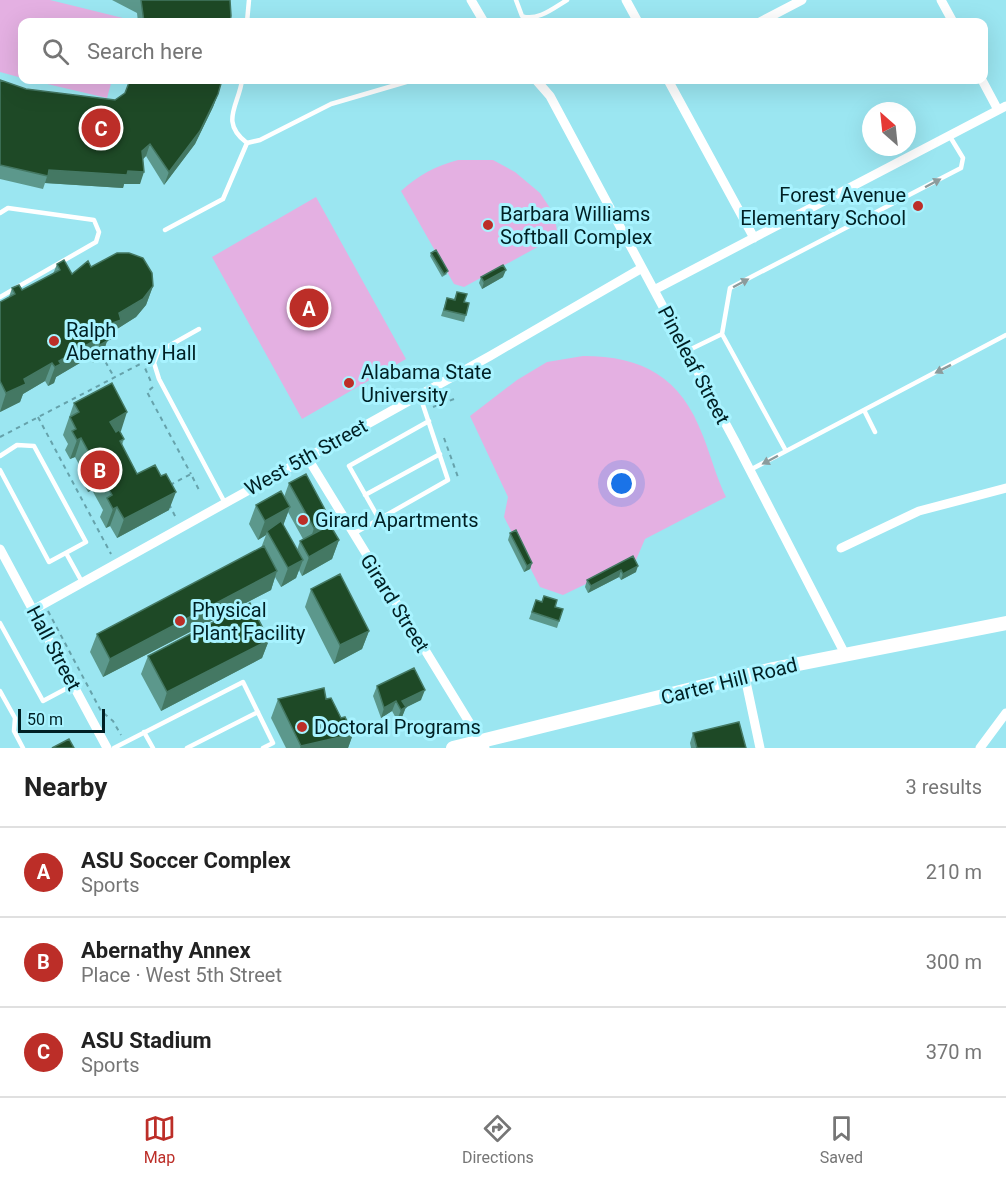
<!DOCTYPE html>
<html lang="en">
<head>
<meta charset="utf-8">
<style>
  body { margin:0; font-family:Roboto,sans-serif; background:#f2f2f2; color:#222 }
  .compass { position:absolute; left:862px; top:102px; width:54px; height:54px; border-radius:50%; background:#fff; box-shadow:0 6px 24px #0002; rotate:333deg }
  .scale { position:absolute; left:18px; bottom:15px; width:87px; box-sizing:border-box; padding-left:6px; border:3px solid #002024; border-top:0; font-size:16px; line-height:21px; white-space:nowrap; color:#002024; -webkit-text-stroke:4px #a8f3ff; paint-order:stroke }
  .you { position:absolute; left:622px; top:484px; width:21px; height:21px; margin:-15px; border:4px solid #fff; border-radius:50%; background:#1a73e8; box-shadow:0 0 0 9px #1a73e833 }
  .badge { display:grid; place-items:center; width:39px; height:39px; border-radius:50%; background:#bc2e28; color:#fff; font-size:20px; font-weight:700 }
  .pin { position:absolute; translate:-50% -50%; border:3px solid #fff; box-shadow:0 2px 6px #0006 }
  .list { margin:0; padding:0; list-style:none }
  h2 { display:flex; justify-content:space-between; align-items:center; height:78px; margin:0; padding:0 24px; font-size:26px }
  h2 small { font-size:20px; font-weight:400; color:#767676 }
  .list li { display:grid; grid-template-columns:39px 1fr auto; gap:18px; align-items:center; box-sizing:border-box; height:90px; padding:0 24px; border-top:2px solid #e0e0e0 }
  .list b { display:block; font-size:22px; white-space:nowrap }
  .list p { margin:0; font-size:20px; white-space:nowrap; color:#767676 }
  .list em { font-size:20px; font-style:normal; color:#767676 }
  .icon { flex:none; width:33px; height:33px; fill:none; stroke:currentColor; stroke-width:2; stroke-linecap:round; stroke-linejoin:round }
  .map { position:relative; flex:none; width:1006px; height:748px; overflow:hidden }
  .search { position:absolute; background:#fff; box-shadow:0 6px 24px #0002; left:18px; right:18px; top:18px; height:66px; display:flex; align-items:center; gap:15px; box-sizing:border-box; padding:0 21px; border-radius:12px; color:#767676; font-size:22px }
  .sheet { height:348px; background:#fff }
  nav { display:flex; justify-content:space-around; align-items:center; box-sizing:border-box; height:84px; border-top:2px solid #e0e0e0; background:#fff; font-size:16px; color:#767676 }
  nav a { display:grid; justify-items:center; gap:3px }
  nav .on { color:#bc2e28 }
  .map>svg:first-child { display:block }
</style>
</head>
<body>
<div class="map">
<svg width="1006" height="748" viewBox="0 0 1006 748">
  <rect width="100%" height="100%" fill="#9be6f1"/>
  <path fill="#e4b0e2" d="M 0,0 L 50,0 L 127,19 L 126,22 L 22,22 L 22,78 L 0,72 Z
    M 30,80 L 112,80 L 107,98 Z
    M 458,160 L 493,160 L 515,172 L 540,193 L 554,214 L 558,236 L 464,287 L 454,284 L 401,191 C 419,175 435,166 458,160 Z
    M 316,197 L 406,359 L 302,419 L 212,257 Z
    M 583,356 C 643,356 681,377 703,436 C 711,456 716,477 726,497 L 645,539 L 636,560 L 563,595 L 540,587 L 504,517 L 508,497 L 470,416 L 517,380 L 547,362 Z"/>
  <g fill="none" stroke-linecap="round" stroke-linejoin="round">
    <path stroke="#66a2ab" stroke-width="2" stroke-dasharray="4.5 4.5" stroke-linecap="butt" d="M 149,351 L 145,368 L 151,382
      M 101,354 L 114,377
      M 153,387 L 147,392 L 191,474
      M 433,407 L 454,399
      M 38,417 L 111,554
      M 0,437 L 144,362
      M 444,438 L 459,480
      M 170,485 L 191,474 L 199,490
      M 169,504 L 176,518
      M 48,611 L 101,711 L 113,721 L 121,735"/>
    <path stroke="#fff" stroke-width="4.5" d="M 516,0 L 522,16 C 537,22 555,7 567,0
      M 247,22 L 249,0
      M 242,80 C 239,105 219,122 247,143 L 260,140 L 331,104 L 413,80
      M 0,213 L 8,208 L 94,220 L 99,232 L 96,242 L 0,297
      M 165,230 L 223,199 L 247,143
      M 199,329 L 158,352 L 154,363 L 159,379 L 225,503
      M 687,351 L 722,334
      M 864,410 L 875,432
      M 786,451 L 722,334 L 730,288 L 961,168 L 963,158 L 949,135
      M 0,456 L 17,445 L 34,446 L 86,542 L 49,562 L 0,470
      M 750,470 L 1006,335
      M 365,495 L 440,454
      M 379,519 L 349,466 L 429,421
      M 353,534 L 448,480 L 420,396
      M 66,553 L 82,582
      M 0,623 L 43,701 L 73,685
      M 0,691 L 15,718 L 14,731 L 23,748
      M 144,732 L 153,748
      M 114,748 L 243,682 L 273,743 L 263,748
      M 187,748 L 258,712"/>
    <path stroke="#fff" stroke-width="9" d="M 471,0 L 484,22
      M 626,0 L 638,22
      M 941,0 L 953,22
      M 760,22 L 802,0
      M 536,80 L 550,96 L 736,443 L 845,654
      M 668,80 L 754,238
      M 982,80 L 998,110
      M 654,290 L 1006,106
      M 307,457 L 485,748
      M 841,548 L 919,511 L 1006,488
      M 0,549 L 107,748
      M 33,610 L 490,356 L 642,268
      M 745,677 L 760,748
      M 980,748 L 1006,713"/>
    <path stroke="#fff" stroke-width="14" d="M 453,748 L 773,669 L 1006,623"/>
  </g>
  <path fill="#5c988c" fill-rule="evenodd" d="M 112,0 L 230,0 L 230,22 L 138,22 L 137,13 Z
    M 0,80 L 26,89 L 115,100 L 218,94 L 213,107 L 195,144 L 164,185 L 146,156 L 143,159 L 140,184 L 124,184 L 123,188 L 45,183 L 43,189 L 0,179 Z
    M 431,253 L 447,274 L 442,277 L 430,256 Z
    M 57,264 L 72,274 L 91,267 L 153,286 L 146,305 L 136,317 L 117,329 L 114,338 L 107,341 L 101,359 L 93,363 L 90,357 L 56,377 L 54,383 L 48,386 L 45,381 L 23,394 L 20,402 L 0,412 L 0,302 L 9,297 L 12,288 L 22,290 L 53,274 Z
    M 481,277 L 503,277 L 482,289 L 479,283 Z
    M 457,292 L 464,302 L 466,315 L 464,322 L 441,316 L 447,298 L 454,299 Z
    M 74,403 L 121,431 L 120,431 L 124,439 L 122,445 L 137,474 L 169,510 L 117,538 L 110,526 L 106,528 L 100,517 L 103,510 L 92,490 L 88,492 L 83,483 L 86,477 L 75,457 L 70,459 L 65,450 L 68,444 L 63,435 Z
    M 289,483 L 330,519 L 328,526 L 339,540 L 332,559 L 302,576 L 299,570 L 296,578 L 281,587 L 275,577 L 271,590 L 103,677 L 90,652 L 97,634 L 261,548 L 266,535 L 258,540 L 249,524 L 256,505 L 284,497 ZM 288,512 L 303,539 L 300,541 L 297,550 L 283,525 Z
    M 510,533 L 532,563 L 530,569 L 524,572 L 508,540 Z
    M 633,556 L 636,572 L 621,580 L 619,577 L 588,593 L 585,587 L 587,580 Z
    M 311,589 L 369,631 L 362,649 L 334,664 L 305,607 Z
    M 536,600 L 563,609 L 557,628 L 529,619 Z
    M 269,640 L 262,658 L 161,711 L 141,674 L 148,656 Z
    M 377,686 L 421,700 L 406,707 L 402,717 L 397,720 L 392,711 L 381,718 L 373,696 Z
    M 278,699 L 341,718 L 353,734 L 348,748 L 286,748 L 271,718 Z
    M 693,733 L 746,748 L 691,748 L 690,743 Z"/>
  <path fill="#447863" d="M 218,94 L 213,107 L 195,144 L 164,185 L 169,172 Z
    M 150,144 L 146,156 L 138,164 L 142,151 Z
    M 49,170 L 128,171 L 144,172 L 140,184 L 124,184 L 123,188 L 45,183 Z
    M 506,270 L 503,277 L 482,289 L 484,282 Z
    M 153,286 L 146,305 L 136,317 L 117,329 L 114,338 L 107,341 L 101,359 L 93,363 L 100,345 L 97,339 L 90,357 L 56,377 L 54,383 L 48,386 L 55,367 L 59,361 Z
    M 52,363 L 45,381 L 23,394 L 20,402 L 0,412 L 6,393 L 24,379 Z
    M 127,412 L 121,431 L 103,440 L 110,422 Z
    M 81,438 L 75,457 L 70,459 L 77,440 Z
    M 99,472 L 92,490 L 88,492 L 95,474 Z
    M 176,492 L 169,510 L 117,538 L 124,519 Z
    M 117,507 L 110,526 L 106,528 L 113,509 Z
    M 290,507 L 283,526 L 267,531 L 266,535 L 258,540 L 265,521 Z
    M 330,519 L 324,538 L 308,547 L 314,528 Z
    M 339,540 L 332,559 L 302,576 L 309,557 Z
    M 303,560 L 296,578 L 281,587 L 288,568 Z
    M 532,563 L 530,569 L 524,572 L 527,566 Z
    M 638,566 L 636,572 L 621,580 L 623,574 Z
    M 621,570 L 619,577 L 588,593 L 591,586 Z
    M 277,571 L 271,590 L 103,677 L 110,659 Z
    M 369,631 L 362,649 L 334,664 L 340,645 Z
    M 269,640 L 262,658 L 161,711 L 167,692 Z
    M 425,690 L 421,700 L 401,710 L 402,701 Z
    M 396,701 L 392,711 L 381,718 L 384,708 Z
    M 406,707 L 402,717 L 397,720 L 401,710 Z
    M 353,734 L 348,748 L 300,748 L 301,746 Z"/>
  <path fill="#1e4926" stroke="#447863" stroke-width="1.5" d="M 141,0 L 230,0 L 231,16 L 230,22 L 144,22 Z
    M 0,80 L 26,89 L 115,100 L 125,93 L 130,80 L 222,80 L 218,94 L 200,131 L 169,172 L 150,144 L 142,151 L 144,172 L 128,171 L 127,175 L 49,170 L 48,176 L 0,165 Z
    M 436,250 L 448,271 L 444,274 L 431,253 Z
    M 117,253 L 129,253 L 143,258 L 152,273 L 153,286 L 143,299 L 119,313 L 121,320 L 101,327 L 107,341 L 100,345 L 97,339 L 59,361 L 61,364 L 55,367 L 52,363 L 24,379 L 26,384 L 6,393 L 0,381 L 0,302 L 15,294 L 12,288 L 19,285 L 22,290 L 60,270 L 57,264 L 64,260 L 72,274 L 88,261 L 91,267 Z
    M 503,265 L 506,270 L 484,282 L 481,277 Z
    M 457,292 L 467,294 L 464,302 L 469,303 L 466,315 L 444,310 L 447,298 L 455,300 Z
    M 112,383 L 127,412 L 110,422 L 116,432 L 119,430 L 124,439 L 120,441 L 137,474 L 155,465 L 161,476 L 166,474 L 176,492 L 124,519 L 117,507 L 113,509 L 107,498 L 112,495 L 99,472 L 95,474 L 90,464 L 94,462 L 81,438 L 77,440 L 72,431 L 76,429 L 70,417 L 79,412 L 74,403 Z
    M 306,474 L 330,519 L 314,528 L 289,483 Z
    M 281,491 L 290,507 L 265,521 L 256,505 Z
    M 281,521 L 303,560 L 288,568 L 267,531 Z
    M 330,525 L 339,540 L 309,557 L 300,541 Z
    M 516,530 L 532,563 L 527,566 L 510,533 Z
    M 264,546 L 277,571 L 110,659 L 97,634 Z
    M 633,556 L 638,566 L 623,574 L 621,570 L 591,586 L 587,580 Z
    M 340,574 L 369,631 L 340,645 L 311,589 Z
    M 544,596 L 557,600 L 555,607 L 563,609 L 559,621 L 532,612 L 536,600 L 542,602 Z
    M 250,603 L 269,640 L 167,692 L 148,656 Z
    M 414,668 L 425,690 L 402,701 L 406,707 L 401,710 L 396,701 L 384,708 L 377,686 Z
    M 324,688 L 326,699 L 331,698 L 341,718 L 345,717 L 353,734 L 301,746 L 278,699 Z
    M 739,722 L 746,748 L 697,748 L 693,733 Z
    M 69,739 L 74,748 L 52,748 Z"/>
  <defs><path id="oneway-solid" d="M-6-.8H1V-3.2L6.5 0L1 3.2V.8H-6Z" transform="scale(1.5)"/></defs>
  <g fill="#8c9b9c">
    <use href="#oneway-solid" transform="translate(933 183) rotate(-28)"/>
    <use href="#oneway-solid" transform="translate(741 283) rotate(-28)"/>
    <use href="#oneway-solid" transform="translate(943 369) rotate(153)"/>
    <use href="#oneway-solid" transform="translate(770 460) rotate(152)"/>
  </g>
  <g fill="#bc2e28" stroke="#a8f3ff" stroke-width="2">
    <circle cx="918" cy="206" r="6"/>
    <circle cx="488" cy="225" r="6"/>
    <circle cx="54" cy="341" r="6"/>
    <circle cx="349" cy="383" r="6"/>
    <circle cx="303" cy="520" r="6"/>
    <circle cx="180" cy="621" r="6"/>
    <circle cx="302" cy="727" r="6"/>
  </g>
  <g text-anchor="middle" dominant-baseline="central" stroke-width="6" stroke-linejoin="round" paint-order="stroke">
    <g font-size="20" fill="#002024" stroke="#a8f3ff" text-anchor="start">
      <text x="906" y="195" text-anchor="end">Forest Avenue<tspan x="906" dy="23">Elementary School</tspan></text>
      <text x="500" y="214">Barbara Williams<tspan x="500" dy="23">Softball Complex</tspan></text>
      <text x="66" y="330">Ralph<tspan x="66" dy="23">Abernathy Hall</tspan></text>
      <text x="361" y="372">Alabama State<tspan x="361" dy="23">University</tspan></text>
      <text x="315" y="520">Girard Apartments</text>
      <text x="192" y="610">Physical<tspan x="192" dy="23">Plant Facility</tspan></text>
      <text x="314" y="727">Doctoral Programs</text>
    </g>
    <g font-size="20" fill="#002024" stroke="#a8f3ff">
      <text transform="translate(694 365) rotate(62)">Pineleaf Street</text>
      <text transform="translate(306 457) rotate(-29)">West 5th Street</text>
      <text transform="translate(395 603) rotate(58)">Girard Street</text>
      <text transform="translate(54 648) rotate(62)">Hall Street</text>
      <text transform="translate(729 681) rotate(-14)">Carter Hill Road</text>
    </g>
  </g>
</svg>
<svg class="compass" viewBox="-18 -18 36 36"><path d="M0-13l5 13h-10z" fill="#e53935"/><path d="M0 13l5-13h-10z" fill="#767676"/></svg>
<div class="scale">50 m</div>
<div class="you"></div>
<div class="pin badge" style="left:309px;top:308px">A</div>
<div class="pin badge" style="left:100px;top:470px">B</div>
<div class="pin badge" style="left:101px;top:128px">C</div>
<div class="search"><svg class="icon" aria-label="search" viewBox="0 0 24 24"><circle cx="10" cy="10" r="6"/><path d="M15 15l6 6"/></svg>Search here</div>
</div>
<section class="sheet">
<h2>Nearby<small>3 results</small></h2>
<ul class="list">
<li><span class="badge">A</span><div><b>ASU Soccer Complex</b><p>Sports</p></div><em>210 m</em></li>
<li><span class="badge">B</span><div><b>Abernathy Annex</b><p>Place · West 5th Street</p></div><em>300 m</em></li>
<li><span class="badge">C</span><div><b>ASU Stadium</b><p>Sports</p></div><em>370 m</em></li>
</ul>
</section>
<nav>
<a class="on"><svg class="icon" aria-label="map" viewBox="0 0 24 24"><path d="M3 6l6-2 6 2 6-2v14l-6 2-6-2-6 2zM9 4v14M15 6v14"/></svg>Map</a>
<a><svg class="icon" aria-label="directions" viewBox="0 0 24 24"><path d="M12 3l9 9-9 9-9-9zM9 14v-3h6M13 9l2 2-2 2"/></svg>Directions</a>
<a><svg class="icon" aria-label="saved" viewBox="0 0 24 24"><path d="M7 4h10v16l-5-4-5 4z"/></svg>Saved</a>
</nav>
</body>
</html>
